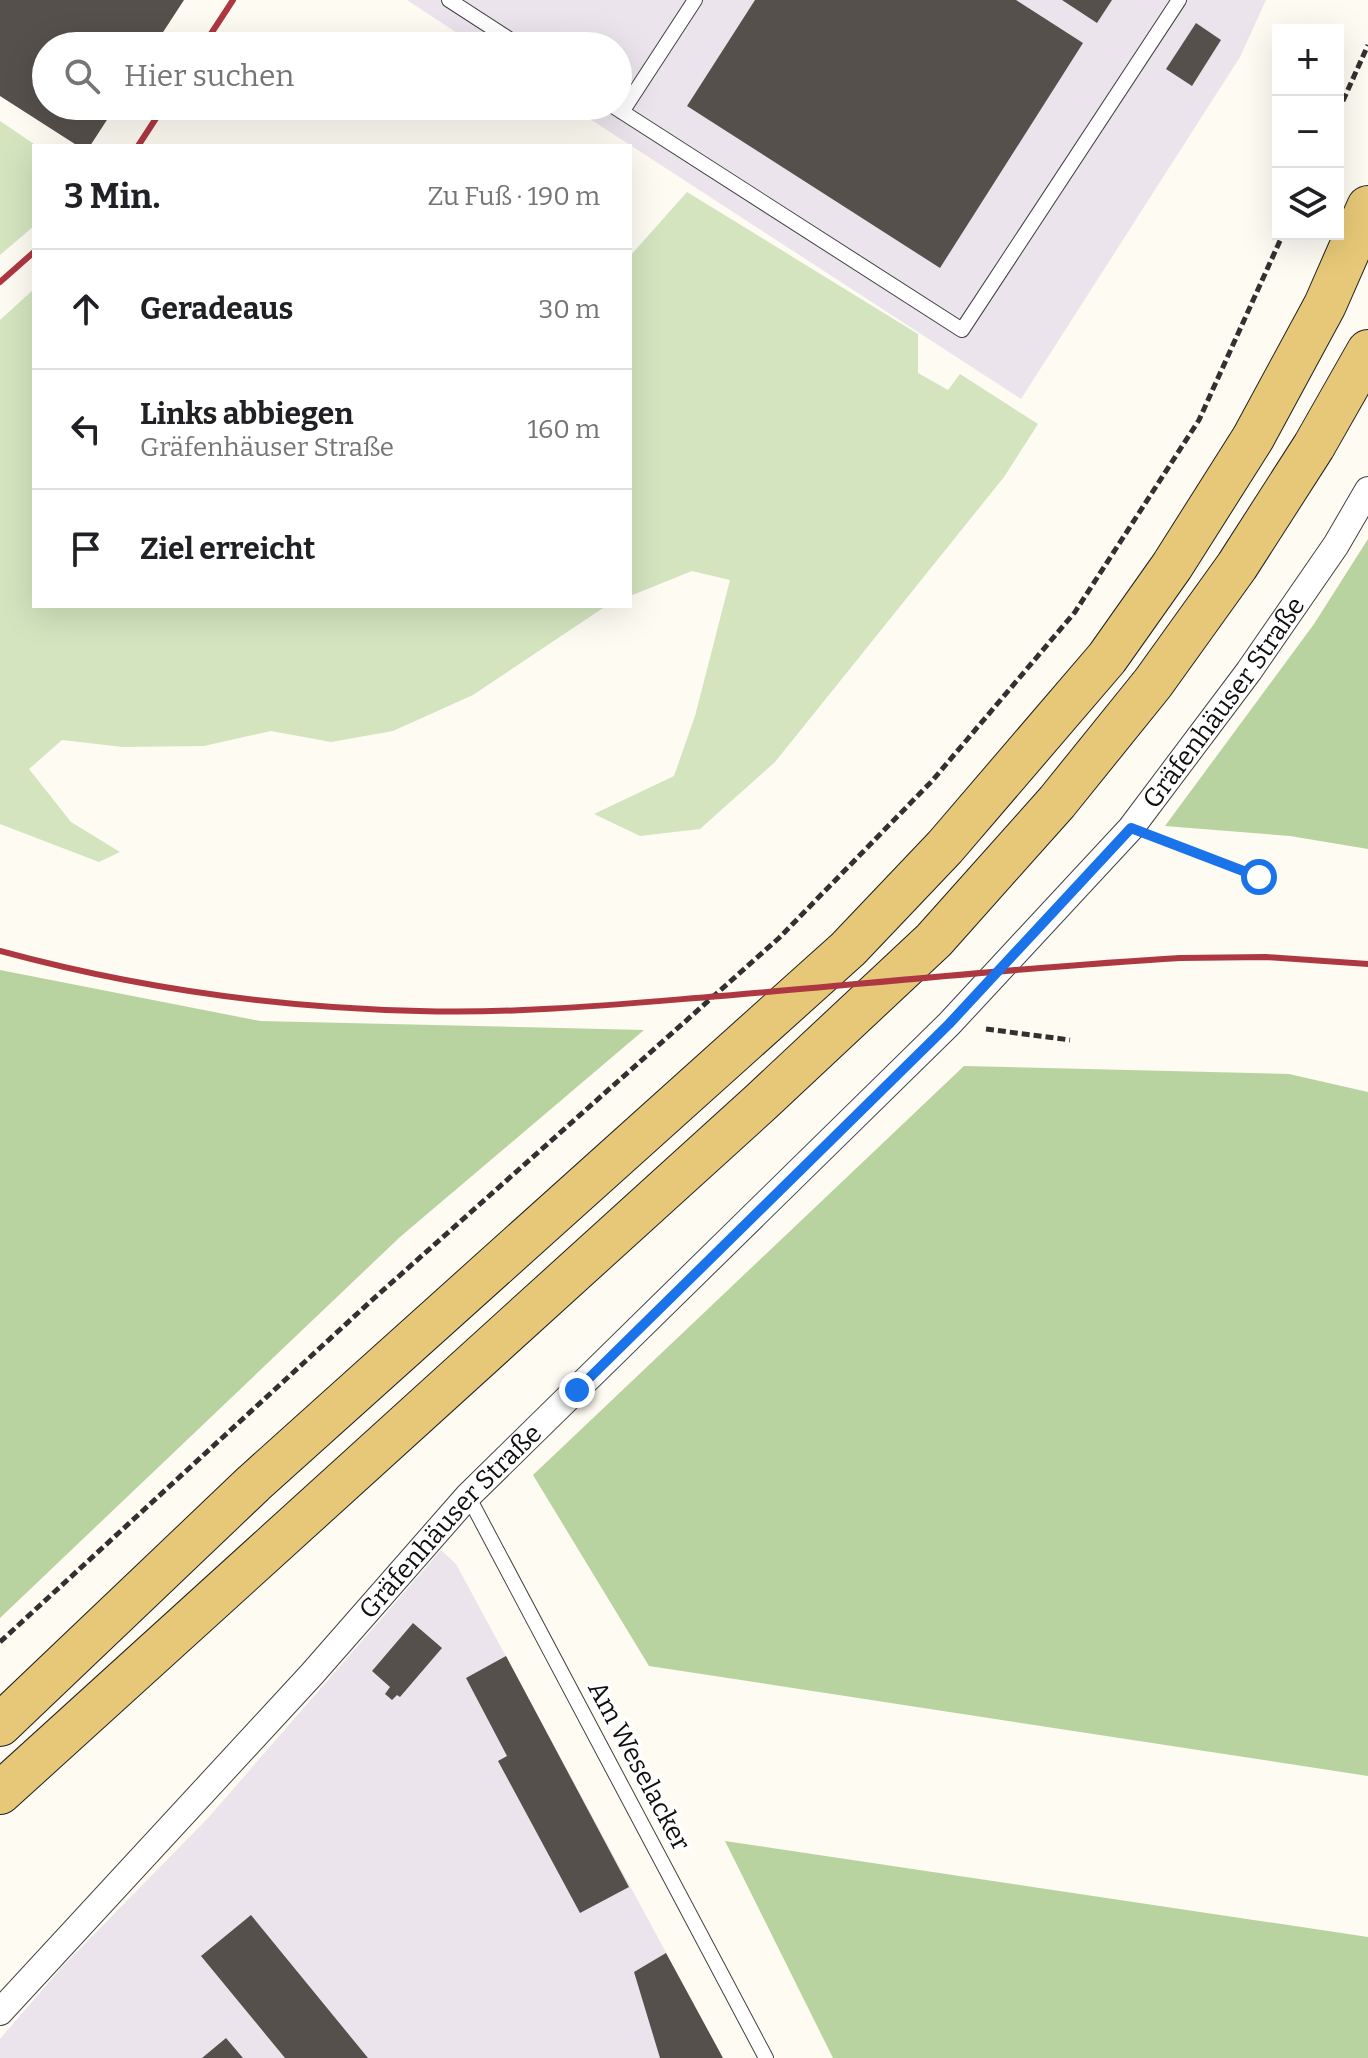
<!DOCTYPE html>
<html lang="de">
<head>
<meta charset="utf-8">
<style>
  body { margin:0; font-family:Bitter,serif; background:#f2f2f2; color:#202124 }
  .controls { position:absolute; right:24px; top:24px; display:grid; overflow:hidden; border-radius:0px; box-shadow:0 8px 32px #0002 }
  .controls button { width:72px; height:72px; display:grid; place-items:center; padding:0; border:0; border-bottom:2px solid #e0e0e0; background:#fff; color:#202124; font:40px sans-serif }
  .stop { position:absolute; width:24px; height:24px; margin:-18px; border:6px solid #1a73e8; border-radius:50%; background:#fff }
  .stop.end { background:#1a73e8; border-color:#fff; box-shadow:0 2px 8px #0008 }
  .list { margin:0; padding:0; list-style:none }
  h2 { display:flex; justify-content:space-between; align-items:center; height:104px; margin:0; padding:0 32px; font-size:34px }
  h2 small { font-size:26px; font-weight:400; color:#757577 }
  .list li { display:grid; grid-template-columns:52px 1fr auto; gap:24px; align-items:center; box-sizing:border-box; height:120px; padding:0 32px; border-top:2px solid #e0e0e0 }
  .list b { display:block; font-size:30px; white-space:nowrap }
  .list p { margin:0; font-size:26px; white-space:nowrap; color:#757577 }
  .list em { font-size:26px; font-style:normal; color:#757577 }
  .icon { flex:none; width:44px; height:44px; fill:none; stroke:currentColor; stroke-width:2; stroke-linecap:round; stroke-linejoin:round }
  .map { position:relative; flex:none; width:1368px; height:2058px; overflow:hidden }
  .search { position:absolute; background:#fff; box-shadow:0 8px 32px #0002; left:32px; top:32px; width:600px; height:88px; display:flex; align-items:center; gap:20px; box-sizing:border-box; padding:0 28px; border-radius:44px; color:#757577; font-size:30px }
  .panel { position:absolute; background:#fff; box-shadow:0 8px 32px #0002; left:32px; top:144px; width:600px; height:464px; border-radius:0px }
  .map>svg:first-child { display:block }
</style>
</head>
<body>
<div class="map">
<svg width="1368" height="2058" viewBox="0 0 1368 2058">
  <rect width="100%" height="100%" fill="#fdfbf2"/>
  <path fill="#ebe4ec" d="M 407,0 L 1266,0 L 1240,57 L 1021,399 L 570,106 L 618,106 L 618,46 L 477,46 Z
    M 441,1550 L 456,1564 L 723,2058 L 0,2058 L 0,2039 L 62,1967 L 208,1818 Z"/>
  <path fill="#d3e4bf" d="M 0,121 L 37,146 L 34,146 L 34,226 L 0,255 Z
    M 687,192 L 918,334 L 918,373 L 948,390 L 960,374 L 1038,424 L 1004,477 L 775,762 L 700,829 L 640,836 L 594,814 L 674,776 L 695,716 L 730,580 L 692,571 L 630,596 L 630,256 Z
    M 34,289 L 34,606 L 606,606 L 473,695 L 393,731 L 331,742 L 271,731 L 204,746 L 123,747 L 62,740 L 29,769 L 71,822 L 120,852 L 99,862 L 0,824 L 0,320 Z"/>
  <path fill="#b9d3a0" d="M 1368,539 L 1368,849 L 1290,836 L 1165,826 L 1314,624 Z
    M 0,970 L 260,1021 L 644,1030 L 400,1237 L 0,1618 Z
    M 964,1066 L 1289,1074 L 1368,1092 L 1368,1776 L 649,1666 L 533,1475 Z
    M 725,1841 L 1368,1937 L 1368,2058 L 833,2058 Z"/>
  <path fill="#56504c" d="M 0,0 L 184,0 L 154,46 L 46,46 L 46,106 L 116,106 L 90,146 L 78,146 L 0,96 Z
    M 755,0 L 1016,0 L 1083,43 L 940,268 L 687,106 Z
    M 1062,0 L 1112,0 L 1097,23 Z
    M 1196,23 L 1221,40 L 1192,86 L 1166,69 Z
    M 413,1623 L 442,1648 L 400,1697 L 397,1695 L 392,1700 L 385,1694 L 390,1687 L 372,1671 Z
    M 506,1656 L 629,1887 L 580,1913 L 498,1761 L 507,1756 L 466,1678 Z
    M 251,1915 L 368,2058 L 285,2058 L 201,1956 Z
    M 666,1953 L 723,2058 L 660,2058 L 634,1972 Z
    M 226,2038 L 243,2058 L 202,2058 Z"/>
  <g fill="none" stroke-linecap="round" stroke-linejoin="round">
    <g stroke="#424242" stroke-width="16">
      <path id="lane" d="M 449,0 L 520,46
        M 613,106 L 962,330 L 1179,0
        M 622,112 L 695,0
        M 468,1496 L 766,2058"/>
    </g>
    <g stroke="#424242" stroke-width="28">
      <g id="street">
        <path id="s1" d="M 0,2012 L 312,1674 L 468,1496 L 949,1024 L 1131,828 L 1249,671 L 1336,545 L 1368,490"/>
      </g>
    </g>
    <g stroke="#202020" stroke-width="44">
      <path id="primary" d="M 0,1725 L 254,1483 L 848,949 L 945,847 L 1107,658 L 1172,566 L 1253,438 L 1325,305 L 1368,207
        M 0,1793 L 761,1102 L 934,940 L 1057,802 L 1153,683 L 1237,566 L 1314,446 L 1368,351"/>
    </g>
    <path stroke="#313131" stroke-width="5" stroke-dasharray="8 4" stroke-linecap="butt" d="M 1338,112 L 1368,45
      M 1158,838 L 1259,877
      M 986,1029 L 1070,1040
      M 0,1642 L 371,1301 L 779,938 L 932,781 L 1075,612 L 1199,420 L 1283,234"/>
    <use href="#lane" stroke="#fff" stroke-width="14"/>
    <use href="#street" stroke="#fff" stroke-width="26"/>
    <use href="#primary" stroke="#e7c878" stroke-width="42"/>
    <path stroke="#ad3841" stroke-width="6" d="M 203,46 L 233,0
      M 138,146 L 164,106
      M 0,282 L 34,252
      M 0,951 C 136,988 278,1008 419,1011 C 520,1014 620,1004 721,996 C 874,983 1027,967 1180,958 L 1266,957 L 1368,964"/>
  </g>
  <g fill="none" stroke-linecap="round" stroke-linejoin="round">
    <path stroke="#1a73e8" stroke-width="10" d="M 577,1390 L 949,1024 L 1131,828 L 1259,877"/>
  </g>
  <g text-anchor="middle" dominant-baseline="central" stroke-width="8" stroke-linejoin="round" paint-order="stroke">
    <g font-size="26" fill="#0f0f0f" stroke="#fff">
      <text stroke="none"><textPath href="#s1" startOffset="1794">Gräfenhäuser Straße</textPath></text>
      <text stroke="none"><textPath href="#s1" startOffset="666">Gräfenhäuser Straße</textPath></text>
      <text transform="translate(639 1766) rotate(62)">Am Weselacker</text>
    </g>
  </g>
</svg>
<div class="controls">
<button>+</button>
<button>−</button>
<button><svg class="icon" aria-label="layers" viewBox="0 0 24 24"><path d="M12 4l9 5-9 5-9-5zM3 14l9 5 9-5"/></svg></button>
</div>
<div class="stop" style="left:1259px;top:877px"></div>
<div class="stop end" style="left:577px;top:1390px"></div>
<div class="search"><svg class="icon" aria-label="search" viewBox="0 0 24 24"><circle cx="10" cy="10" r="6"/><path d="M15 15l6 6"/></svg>Hier suchen</div>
<section class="panel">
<h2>3 Min.<small>Zu Fuß · 190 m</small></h2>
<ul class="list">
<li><svg class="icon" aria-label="ahead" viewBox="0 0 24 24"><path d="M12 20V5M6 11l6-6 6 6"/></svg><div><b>Geradeaus</b></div><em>30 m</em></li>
<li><svg class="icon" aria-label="left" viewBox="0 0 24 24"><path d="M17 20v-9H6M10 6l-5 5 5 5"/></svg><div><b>Links abbiegen</b><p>Gräfenhäuser Straße</p></div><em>160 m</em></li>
<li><svg class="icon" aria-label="arrive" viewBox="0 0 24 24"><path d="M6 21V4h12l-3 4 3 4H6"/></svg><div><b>Ziel erreicht</b></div></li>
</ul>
</section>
</div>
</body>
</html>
